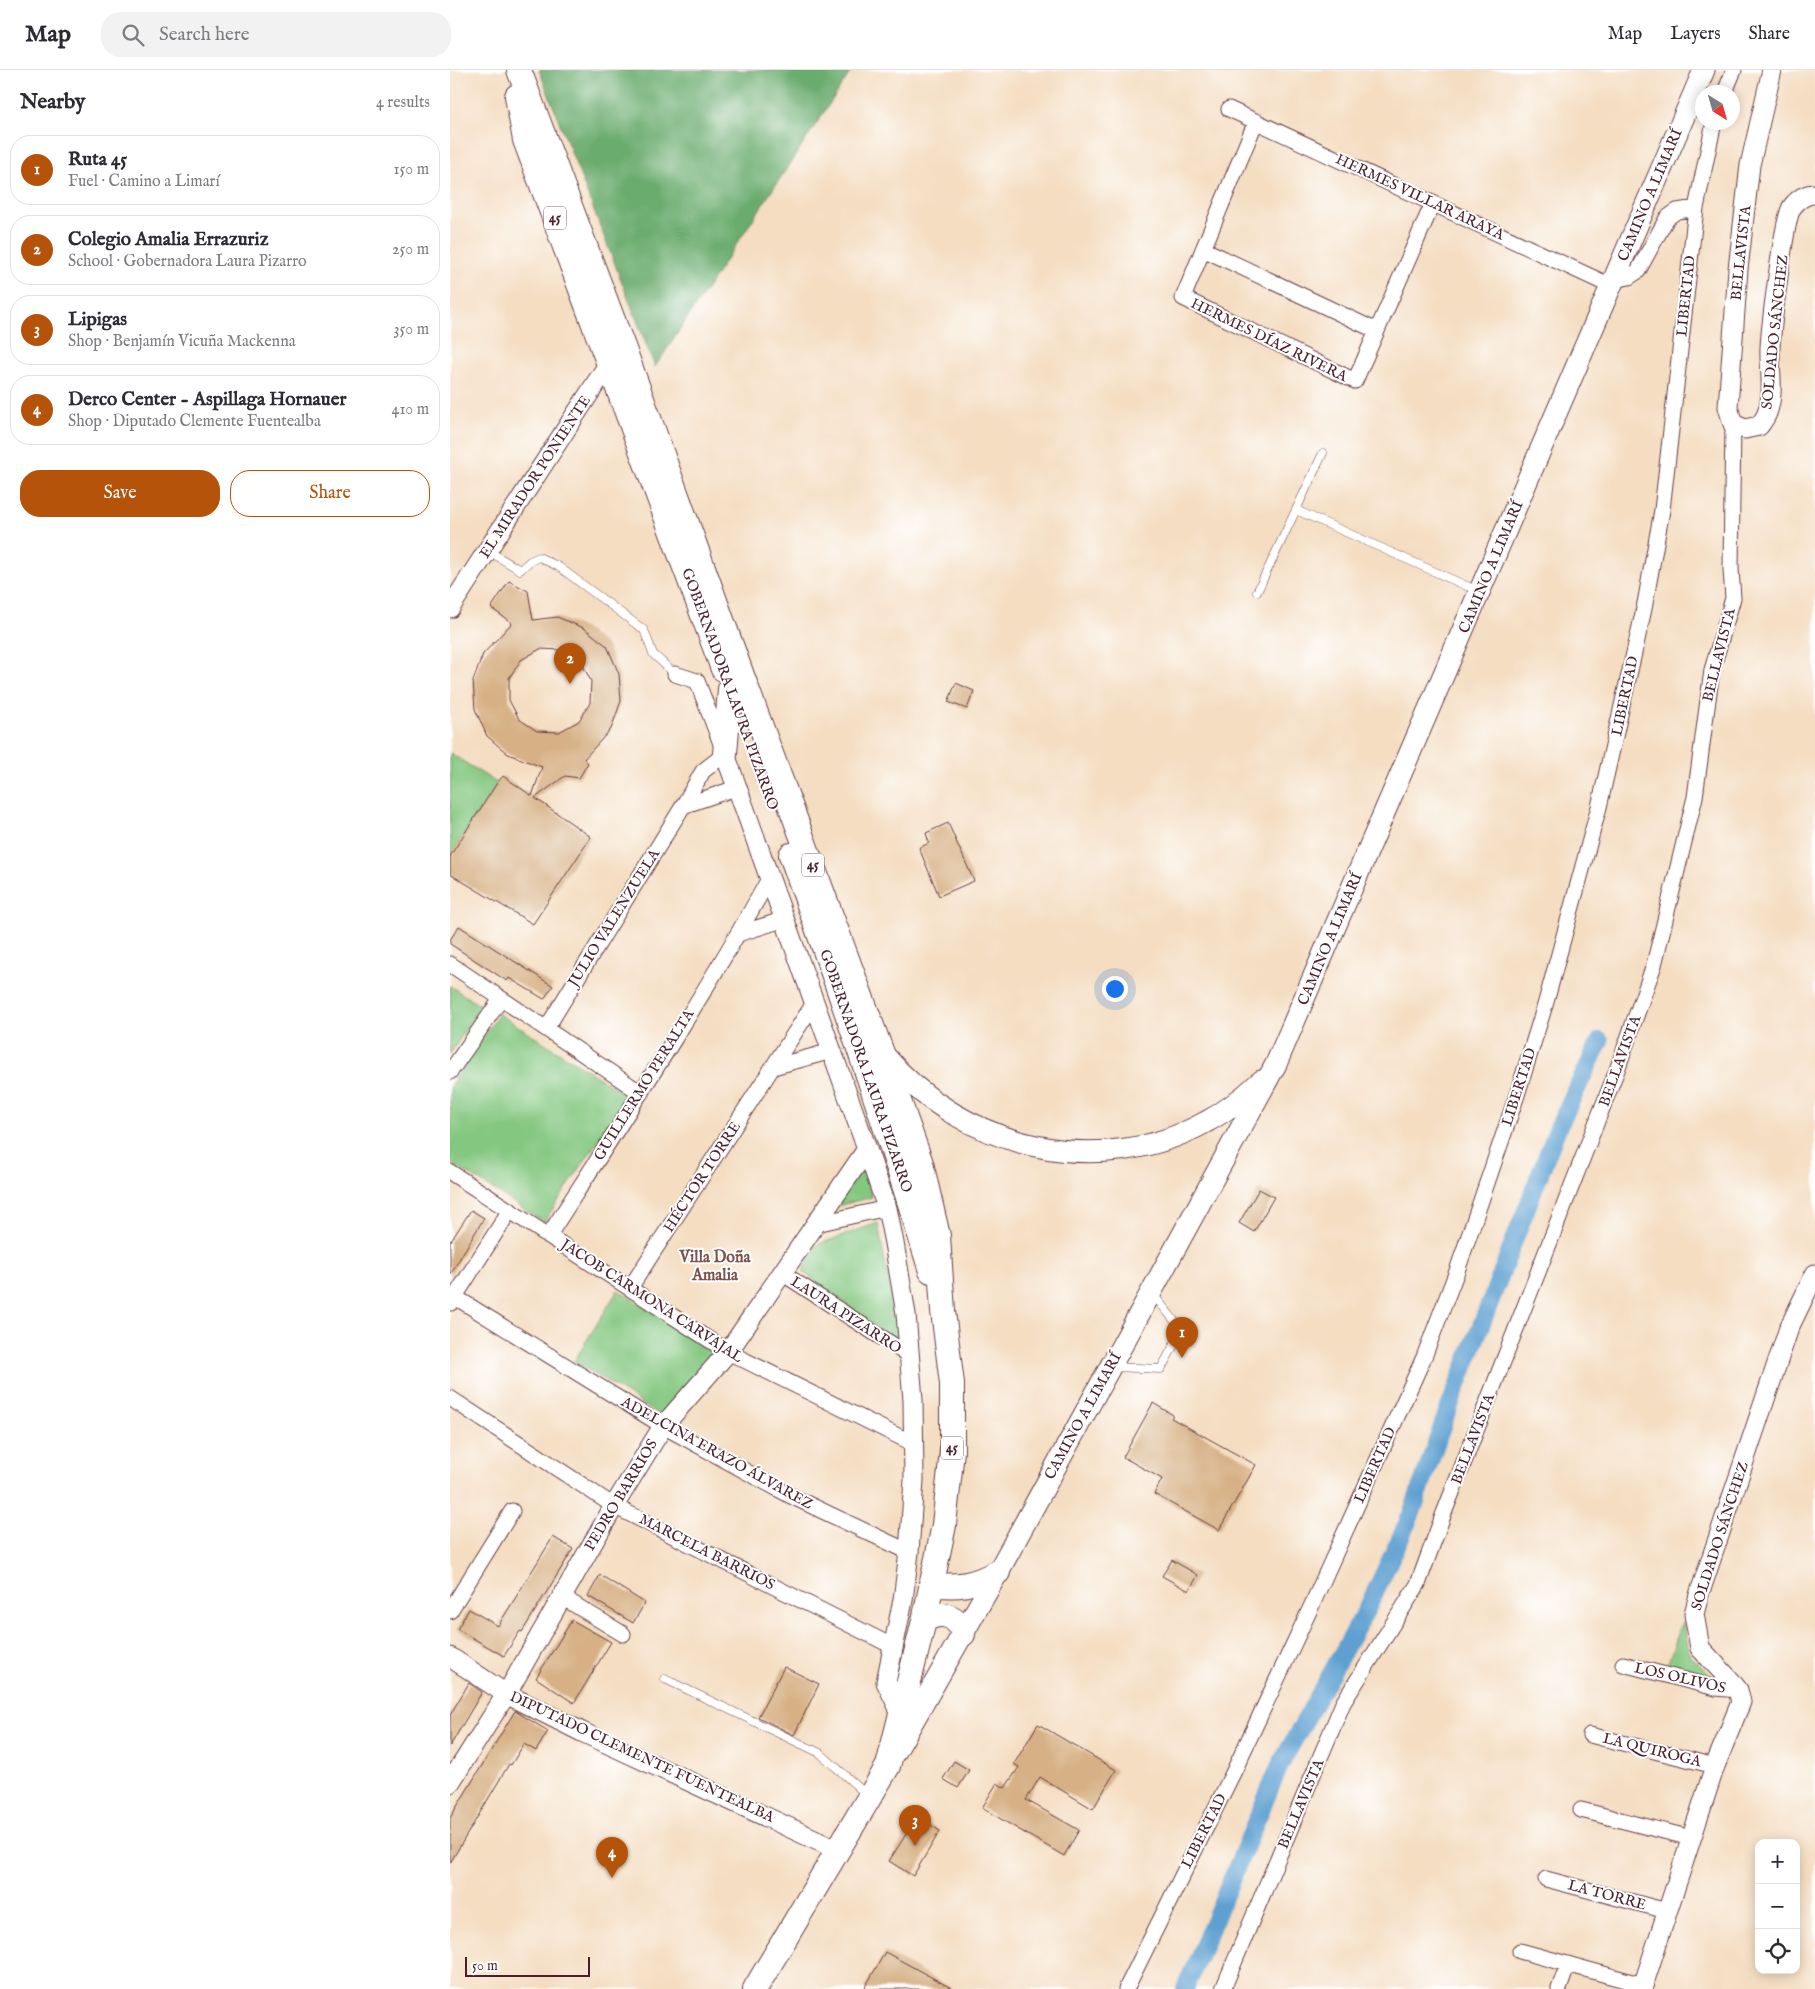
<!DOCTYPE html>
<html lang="en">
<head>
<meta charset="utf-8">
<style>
  body { margin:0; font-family:"IM FELL English",serif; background:#f2f2f3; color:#2b2b33 }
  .controls { position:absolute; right:15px; bottom:15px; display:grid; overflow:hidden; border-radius:10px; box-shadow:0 2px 12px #0003 }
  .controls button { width:45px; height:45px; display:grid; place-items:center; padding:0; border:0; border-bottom:1px solid #e1e1e2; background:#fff; color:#2b2b33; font:25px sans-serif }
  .compass { position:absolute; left:1245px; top:15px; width:45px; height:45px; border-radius:50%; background:#fff; box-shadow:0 2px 12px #0003; rotate:143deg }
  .scale { position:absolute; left:15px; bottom:12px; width:125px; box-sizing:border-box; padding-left:5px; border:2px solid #4a1f2b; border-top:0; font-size:14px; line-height:18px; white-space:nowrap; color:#4a1f2b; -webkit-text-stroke:4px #fff; paint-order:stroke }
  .you { position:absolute; left:664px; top:918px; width:18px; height:18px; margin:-12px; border:4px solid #fff; border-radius:50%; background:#1a73e8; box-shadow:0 0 0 8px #1a73e833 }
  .badge { display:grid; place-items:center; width:32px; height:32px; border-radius:50%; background:#b45309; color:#fff; font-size:16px; font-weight:700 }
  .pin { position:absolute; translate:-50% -41px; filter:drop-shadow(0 1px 2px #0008) }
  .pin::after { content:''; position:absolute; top:26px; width:18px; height:15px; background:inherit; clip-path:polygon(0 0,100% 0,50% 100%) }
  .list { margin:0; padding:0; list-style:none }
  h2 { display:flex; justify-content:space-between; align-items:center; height:65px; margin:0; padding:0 20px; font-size:21px }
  h2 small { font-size:16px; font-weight:400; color:#7c7c81 }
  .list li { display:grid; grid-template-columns:32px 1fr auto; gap:15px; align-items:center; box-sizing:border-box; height:70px; margin:0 10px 10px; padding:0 10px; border:1px solid #e1e1e2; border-radius:20px }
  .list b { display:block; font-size:19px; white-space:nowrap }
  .list p { margin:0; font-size:16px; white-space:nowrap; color:#7c7c81 }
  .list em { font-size:16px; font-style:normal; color:#7c7c81 }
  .actions { display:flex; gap:10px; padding:15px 20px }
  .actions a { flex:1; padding:11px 0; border:1px solid #b45309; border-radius:20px; text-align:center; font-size:18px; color:#b45309 }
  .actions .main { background:#b45309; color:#fff }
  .icon { flex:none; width:28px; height:28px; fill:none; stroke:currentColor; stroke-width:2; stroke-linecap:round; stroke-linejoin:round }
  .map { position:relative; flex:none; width:1365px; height:1919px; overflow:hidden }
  header { display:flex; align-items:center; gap:30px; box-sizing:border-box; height:70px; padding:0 25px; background:#fff; border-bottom:1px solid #e1e1e2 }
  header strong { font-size:24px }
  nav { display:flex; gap:28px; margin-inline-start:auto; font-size:18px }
  .search { width:350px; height:45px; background:#f2f2f3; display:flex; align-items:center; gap:12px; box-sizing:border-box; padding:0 18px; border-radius:20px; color:#7c7c81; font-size:19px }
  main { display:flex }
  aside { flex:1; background:#fff }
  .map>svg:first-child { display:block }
</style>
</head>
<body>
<header>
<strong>Map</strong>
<div class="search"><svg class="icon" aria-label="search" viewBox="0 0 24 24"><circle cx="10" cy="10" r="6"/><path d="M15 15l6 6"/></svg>Search here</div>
<nav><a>Map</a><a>Layers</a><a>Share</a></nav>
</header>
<main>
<aside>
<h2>Nearby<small>4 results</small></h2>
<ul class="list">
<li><span class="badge">1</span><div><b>Ruta 45</b><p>Fuel · Camino a Limarí</p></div><em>150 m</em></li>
<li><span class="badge">2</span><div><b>Colegio Amalia Errazuriz</b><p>School · Gobernadora Laura Pizarro</p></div><em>250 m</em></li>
<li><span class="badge">3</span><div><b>Lipigas</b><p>Shop · Benjamín Vicuña Mackenna</p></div><em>350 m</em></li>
<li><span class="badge">4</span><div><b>Derco Center - Aspillaga Hornauer</b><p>Shop · Diputado Clemente Fuentealba</p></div><em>410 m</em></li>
</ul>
<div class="actions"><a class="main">Save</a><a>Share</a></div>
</aside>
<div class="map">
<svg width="1365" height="1919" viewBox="0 0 1365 1919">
  <rect width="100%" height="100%" fill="#fff"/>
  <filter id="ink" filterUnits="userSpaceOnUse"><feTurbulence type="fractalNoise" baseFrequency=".02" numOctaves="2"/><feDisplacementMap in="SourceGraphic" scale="10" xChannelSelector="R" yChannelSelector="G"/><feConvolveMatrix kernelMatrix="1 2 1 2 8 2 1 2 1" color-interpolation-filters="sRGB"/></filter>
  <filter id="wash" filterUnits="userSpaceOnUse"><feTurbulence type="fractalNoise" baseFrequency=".0096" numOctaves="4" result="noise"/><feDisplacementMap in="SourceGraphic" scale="20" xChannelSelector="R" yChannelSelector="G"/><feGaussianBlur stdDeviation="1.12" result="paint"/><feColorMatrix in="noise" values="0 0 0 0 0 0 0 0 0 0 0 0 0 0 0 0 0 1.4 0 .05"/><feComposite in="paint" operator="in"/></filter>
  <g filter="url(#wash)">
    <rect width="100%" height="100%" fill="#f4ddc1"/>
    <path fill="#84c780" stroke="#677356" d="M 0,683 L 47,713 L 0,786 Z
      M 0,916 L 31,936 L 0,984 Z
      M 49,944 L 178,1026 L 94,1152 L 0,1092 L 0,1016 Z
      M 413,1094 L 422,1127 L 387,1136 Z
      M 428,1153 L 450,1275 L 353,1202 L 366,1175 Z
      M 168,1220 L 266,1284 L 212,1346 L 124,1291 Z
      M 1233,1550 L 1240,1586 L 1268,1612 L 1216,1598 Z"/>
    <path fill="#6bac6e" stroke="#5a664c" d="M 89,0 L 402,0 L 205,297 Z"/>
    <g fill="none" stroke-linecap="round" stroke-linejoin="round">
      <path stroke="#5ea0d1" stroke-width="18" d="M 735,1919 L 830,1695 L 919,1535 L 961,1445 L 995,1348 L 1107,1060 L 1150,971"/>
    </g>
    <g id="blocks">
      <path fill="#d7b185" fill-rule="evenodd" d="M 59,511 L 78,521 L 83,550 L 107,547 L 134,558 L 157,576 L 169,604 L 171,631 L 161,659 L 134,689 L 138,693 L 129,708 L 115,706 L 85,728 L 141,767 L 83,854 L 0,804 L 0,786 L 47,713 L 53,706 L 82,726 L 92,697 L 58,684 L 37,666 L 25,639 L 23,611 L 33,584 L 62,553 L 41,538 ZM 90,579 L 112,580 L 131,592 L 141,611 L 140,633 L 129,651 L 109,662 L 87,661 L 69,649 L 59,630 L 59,608 L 71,590 Z
        M 506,613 L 524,621 L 517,639 L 498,632 Z
        M 498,753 L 524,811 L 489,826 L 469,778 L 479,773 L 476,763 Z
        M 9,856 L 103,916 L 94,929 L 59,908 L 57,911 L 0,874 L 0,870 Z
        M 809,1119 L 824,1127 L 804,1162 L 789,1153 Z
        M 21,1140 L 34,1148 L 0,1205 L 0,1170 L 1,1171 Z
        M 703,1333 L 723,1345 L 721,1348 L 806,1395 L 769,1460 L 704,1424 L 712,1409 L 673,1387 Z
        M 103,1467 L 123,1479 L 72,1562 L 70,1561 L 54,1586 L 7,1559 L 19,1539 L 48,1556 Z
        M 722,1490 L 748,1505 L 739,1521 L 712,1506 Z
        M 150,1505 L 195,1533 L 183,1553 L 138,1526 Z
        M 122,1550 L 161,1572 L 124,1633 L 86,1608 Z
        M 334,1597 L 369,1614 L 344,1665 L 308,1647 Z
        M 19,1613 L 32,1622 L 0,1676 L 0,1645 Z
        M 65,1641 L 98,1661 L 86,1681 L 74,1674 L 61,1695 L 59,1694 L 0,1793 L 0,1748 Z
        M 588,1654 L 666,1700 L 643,1739 L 590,1707 L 576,1730 L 629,1760 L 614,1786 L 532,1738 L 547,1713 L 555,1718 L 569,1697 L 564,1694 Z
        M 504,1691 L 519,1700 L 508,1718 L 493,1709 Z
        M 467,1747 L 490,1761 L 463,1806 L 439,1791 Z
        M 435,1882 L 503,1919 L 414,1919 Z"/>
    </g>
  </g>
  <g filter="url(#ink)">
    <use href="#blocks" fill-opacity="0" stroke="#643c42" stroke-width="1"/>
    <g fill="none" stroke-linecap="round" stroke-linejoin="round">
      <g stroke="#643c42" stroke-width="9">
        <path id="service" d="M 846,440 L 1028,521
          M 37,480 L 70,500 L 80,491 L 89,487 L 109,497 L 194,560 L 203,584 L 225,604
          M 807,522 L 873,383
          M 663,1297 L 711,1299 L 732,1260 L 702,1223
          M 215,1609 L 370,1683 L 417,1725"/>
      </g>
      <g stroke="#643c42" stroke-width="17">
        <path id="minor" d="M 1275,22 L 1284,0
          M 779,39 L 1161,216
          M 806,51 L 733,228 L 905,311 L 983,133
          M 753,179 L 927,261
          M 1164,210 L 1179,207 L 1188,201 L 1217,148 L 1227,141 L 1246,138
          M 233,736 L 286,718
          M 288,864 L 335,849
          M 0,894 L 191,1023
          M 96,959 L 233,736 L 253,701 L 275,684 L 247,611 L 225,604
          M 323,997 L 382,981
          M 0,1002 L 51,929
          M 0,1102 L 278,1282 L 464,1374
          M 366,1154 L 437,1138
          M 99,1165 C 175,1047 252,930 320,807
          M 332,1203 L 460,1286
          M 180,1218 L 364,933
          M 5,1227 L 213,1356 L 339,1425 L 459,1482
          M 1,1233 L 60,1140
          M 0,1328 L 164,1436 L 444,1577
          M 112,1527 L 173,1564
          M 0,1541 L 62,1441
          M 1173,1594 L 1266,1618 L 1288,1620
          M 1140,1665 L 1265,1696
          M 1131,1740 L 1241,1768
          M 1096,1809 L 1217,1841
          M 1070,1881 L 1193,1915
          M 676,1919 L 784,1701 L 861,1537 L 974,1287 L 1007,1201 L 1066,1028 L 1096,932 L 1149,737 L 1194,539 L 1212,440 L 1246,138 L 1264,52
          M 773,1919 L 893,1633 L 968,1514 L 994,1443 L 1167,1000 L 1204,895 L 1245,727 L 1262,600 L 1283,528 L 1281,499 L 1283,354
          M 1109,1919 L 1118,1894"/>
      </g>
      <g stroke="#643c42" stroke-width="21">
        <path id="tertiary" d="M 1322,0 L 1300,95 L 1288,199 L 1278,337 L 1283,354 L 1295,359 L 1309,356 C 1312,352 1316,347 1317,343 C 1325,323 1319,298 1320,278 C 1321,258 1334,148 1342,137 C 1348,129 1356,124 1365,124
          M 0,538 L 159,293 L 167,288
          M 275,684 L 417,1079 L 437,1138 L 444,1173 L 456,1244 L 463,1330 L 464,1410 L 459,1482 L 453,1530 L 436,1612 L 451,1643
          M 0,1587 L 56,1624 L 132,1662 L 388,1780
          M 0,1713 L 57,1623 L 164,1436 L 213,1356 L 278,1282 L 417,1079
          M 1192,1919 L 1265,1696 L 1291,1632 L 1288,1620 L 1281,1611 L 1250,1578 L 1244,1544 L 1249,1525 L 1339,1258 L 1365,1204"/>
      </g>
      <g stroke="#643c42" stroke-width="23">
        <path id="secondary" d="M 434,985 C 511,1077 648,1112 756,1052 C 777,1041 794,1027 811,1011
          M 446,1681 L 548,1502 L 826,994 L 1254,0"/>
      </g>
      <g stroke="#643c42" stroke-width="26">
        <path id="primary" d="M 69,0 L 175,282 L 293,608 L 432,983 L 471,1093 L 488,1166 L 493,1241 L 502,1314 L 502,1381 L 494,1455 L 474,1551 L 438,1696 L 305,1919
          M 67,26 L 75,70 L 273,599
          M 275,684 L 280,619
          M 341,785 C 391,923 438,1061 481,1201
          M 481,1514 C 508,1518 523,1515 548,1502
          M 474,1551 C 489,1540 508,1544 513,1564"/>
      </g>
      <use href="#service" stroke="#fff" stroke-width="8"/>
      <use href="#minor" stroke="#fff" stroke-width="15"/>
      <use href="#tertiary" stroke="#fff" stroke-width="19"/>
      <use href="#secondary" stroke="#fff" stroke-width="21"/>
      <use href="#primary" stroke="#fff" stroke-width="24"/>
    </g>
  </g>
  <g text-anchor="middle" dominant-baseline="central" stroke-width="4" stroke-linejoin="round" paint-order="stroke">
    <g fill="#fff" stroke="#80626b" stroke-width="1">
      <rect x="94" y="136.5" width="22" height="23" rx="4"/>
      <rect x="352" y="783.5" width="22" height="23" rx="4"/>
      <rect x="491" y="1366.5" width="22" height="23" rx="4"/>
    </g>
    <g font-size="14" font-weight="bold" fill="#4a1f2b">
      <text x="105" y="148">45</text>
      <text x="363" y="795">45</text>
      <text x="502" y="1378">45</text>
    </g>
    <g font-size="15" fill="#4a1f2b" stroke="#fff">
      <text transform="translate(1200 125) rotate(-67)">CAMINO A LIMARÍ</text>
      <text transform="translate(970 127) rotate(25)">HERMES VILLAR ARAYA</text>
      <text transform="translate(1291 183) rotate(-84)">BELLAVISTA</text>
      <text transform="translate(1236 226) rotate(-84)">LIBERTAD</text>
      <text transform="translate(1325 262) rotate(-84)">SOLDADO SÁNCHEZ</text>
      <text transform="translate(819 270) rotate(26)">HERMES DÍAZ RIVERA</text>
      <text transform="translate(85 407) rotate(-57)">EL MIRADOR PONIENTE</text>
      <text transform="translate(1041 497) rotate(-67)">CAMINO A LIMARÍ</text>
      <text transform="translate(1269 585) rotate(-76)">BELLAVISTA</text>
      <text transform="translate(280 619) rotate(70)">GOBERNADORA LAURA PIZARRO</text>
      <text transform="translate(1175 626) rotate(-78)">LIBERTAD</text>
      <text transform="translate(164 848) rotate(-58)">JULIO VALENZUELA</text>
      <text transform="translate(880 869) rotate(-67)">CAMINO A LIMARÍ</text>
      <text transform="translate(1170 991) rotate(-70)">BELLAVISTA</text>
      <text transform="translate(416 1001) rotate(71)">GOBERNADORA LAURA PIZARRO</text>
      <text transform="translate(194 1015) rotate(-58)">GUILLERMO PERALTA</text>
      <text transform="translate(1069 1017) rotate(-72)">LIBERTAD</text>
      <text transform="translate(252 1107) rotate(-57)">HÉCTOR TORRE</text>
      <text transform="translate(202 1231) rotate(33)">JACOB CARMONA CARVAJAL</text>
      <text transform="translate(396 1245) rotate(33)">LAURA PIZARRO</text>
      <text transform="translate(633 1346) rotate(-61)">CAMINO A LIMARÍ</text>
      <text transform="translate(1023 1369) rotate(-69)">BELLAVISTA</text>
      <text transform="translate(267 1383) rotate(29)">ADELCINA ERAZO ÁLVAREZ</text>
      <text transform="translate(925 1395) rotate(-66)">LIBERTAD</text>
      <text transform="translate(171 1425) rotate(-59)">PEDRO BARRIOS</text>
      <text transform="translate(1270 1466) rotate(-72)">SOLDADO SÁNCHEZ</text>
      <text transform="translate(257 1482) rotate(27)">MARCELA BARRIOS</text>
      <text transform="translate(1230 1608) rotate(13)">LOS OLIVOS</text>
      <text transform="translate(1202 1680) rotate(14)">LA QUIROGA</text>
      <text transform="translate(192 1687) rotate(25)">DIPUTADO CLEMENTE FUENTEALBA</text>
      <text transform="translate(851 1734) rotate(-67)">BELLAVISTA</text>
      <text transform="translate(754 1761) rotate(-63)">LIBERTAD</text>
      <text transform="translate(1157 1825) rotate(15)">LA TORRE</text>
    </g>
    <g font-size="16" font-weight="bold" fill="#7b524a" stroke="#fff">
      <text x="265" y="1188">Villa Doña<tspan x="265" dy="18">Amalia</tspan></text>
    </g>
  </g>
</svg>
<div class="controls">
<button>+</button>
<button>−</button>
<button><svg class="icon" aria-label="locate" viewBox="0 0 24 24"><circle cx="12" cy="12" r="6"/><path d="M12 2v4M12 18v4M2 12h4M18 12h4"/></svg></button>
</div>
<svg class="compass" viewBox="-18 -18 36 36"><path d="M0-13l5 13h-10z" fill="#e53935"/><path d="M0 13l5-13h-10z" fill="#7c7c81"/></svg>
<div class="scale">50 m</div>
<div class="you"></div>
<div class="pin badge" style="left:732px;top:1288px">1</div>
<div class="pin badge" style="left:120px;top:614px">2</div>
<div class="pin badge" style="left:465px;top:1776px">3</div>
<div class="pin badge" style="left:162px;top:1808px">4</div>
</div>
</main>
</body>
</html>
